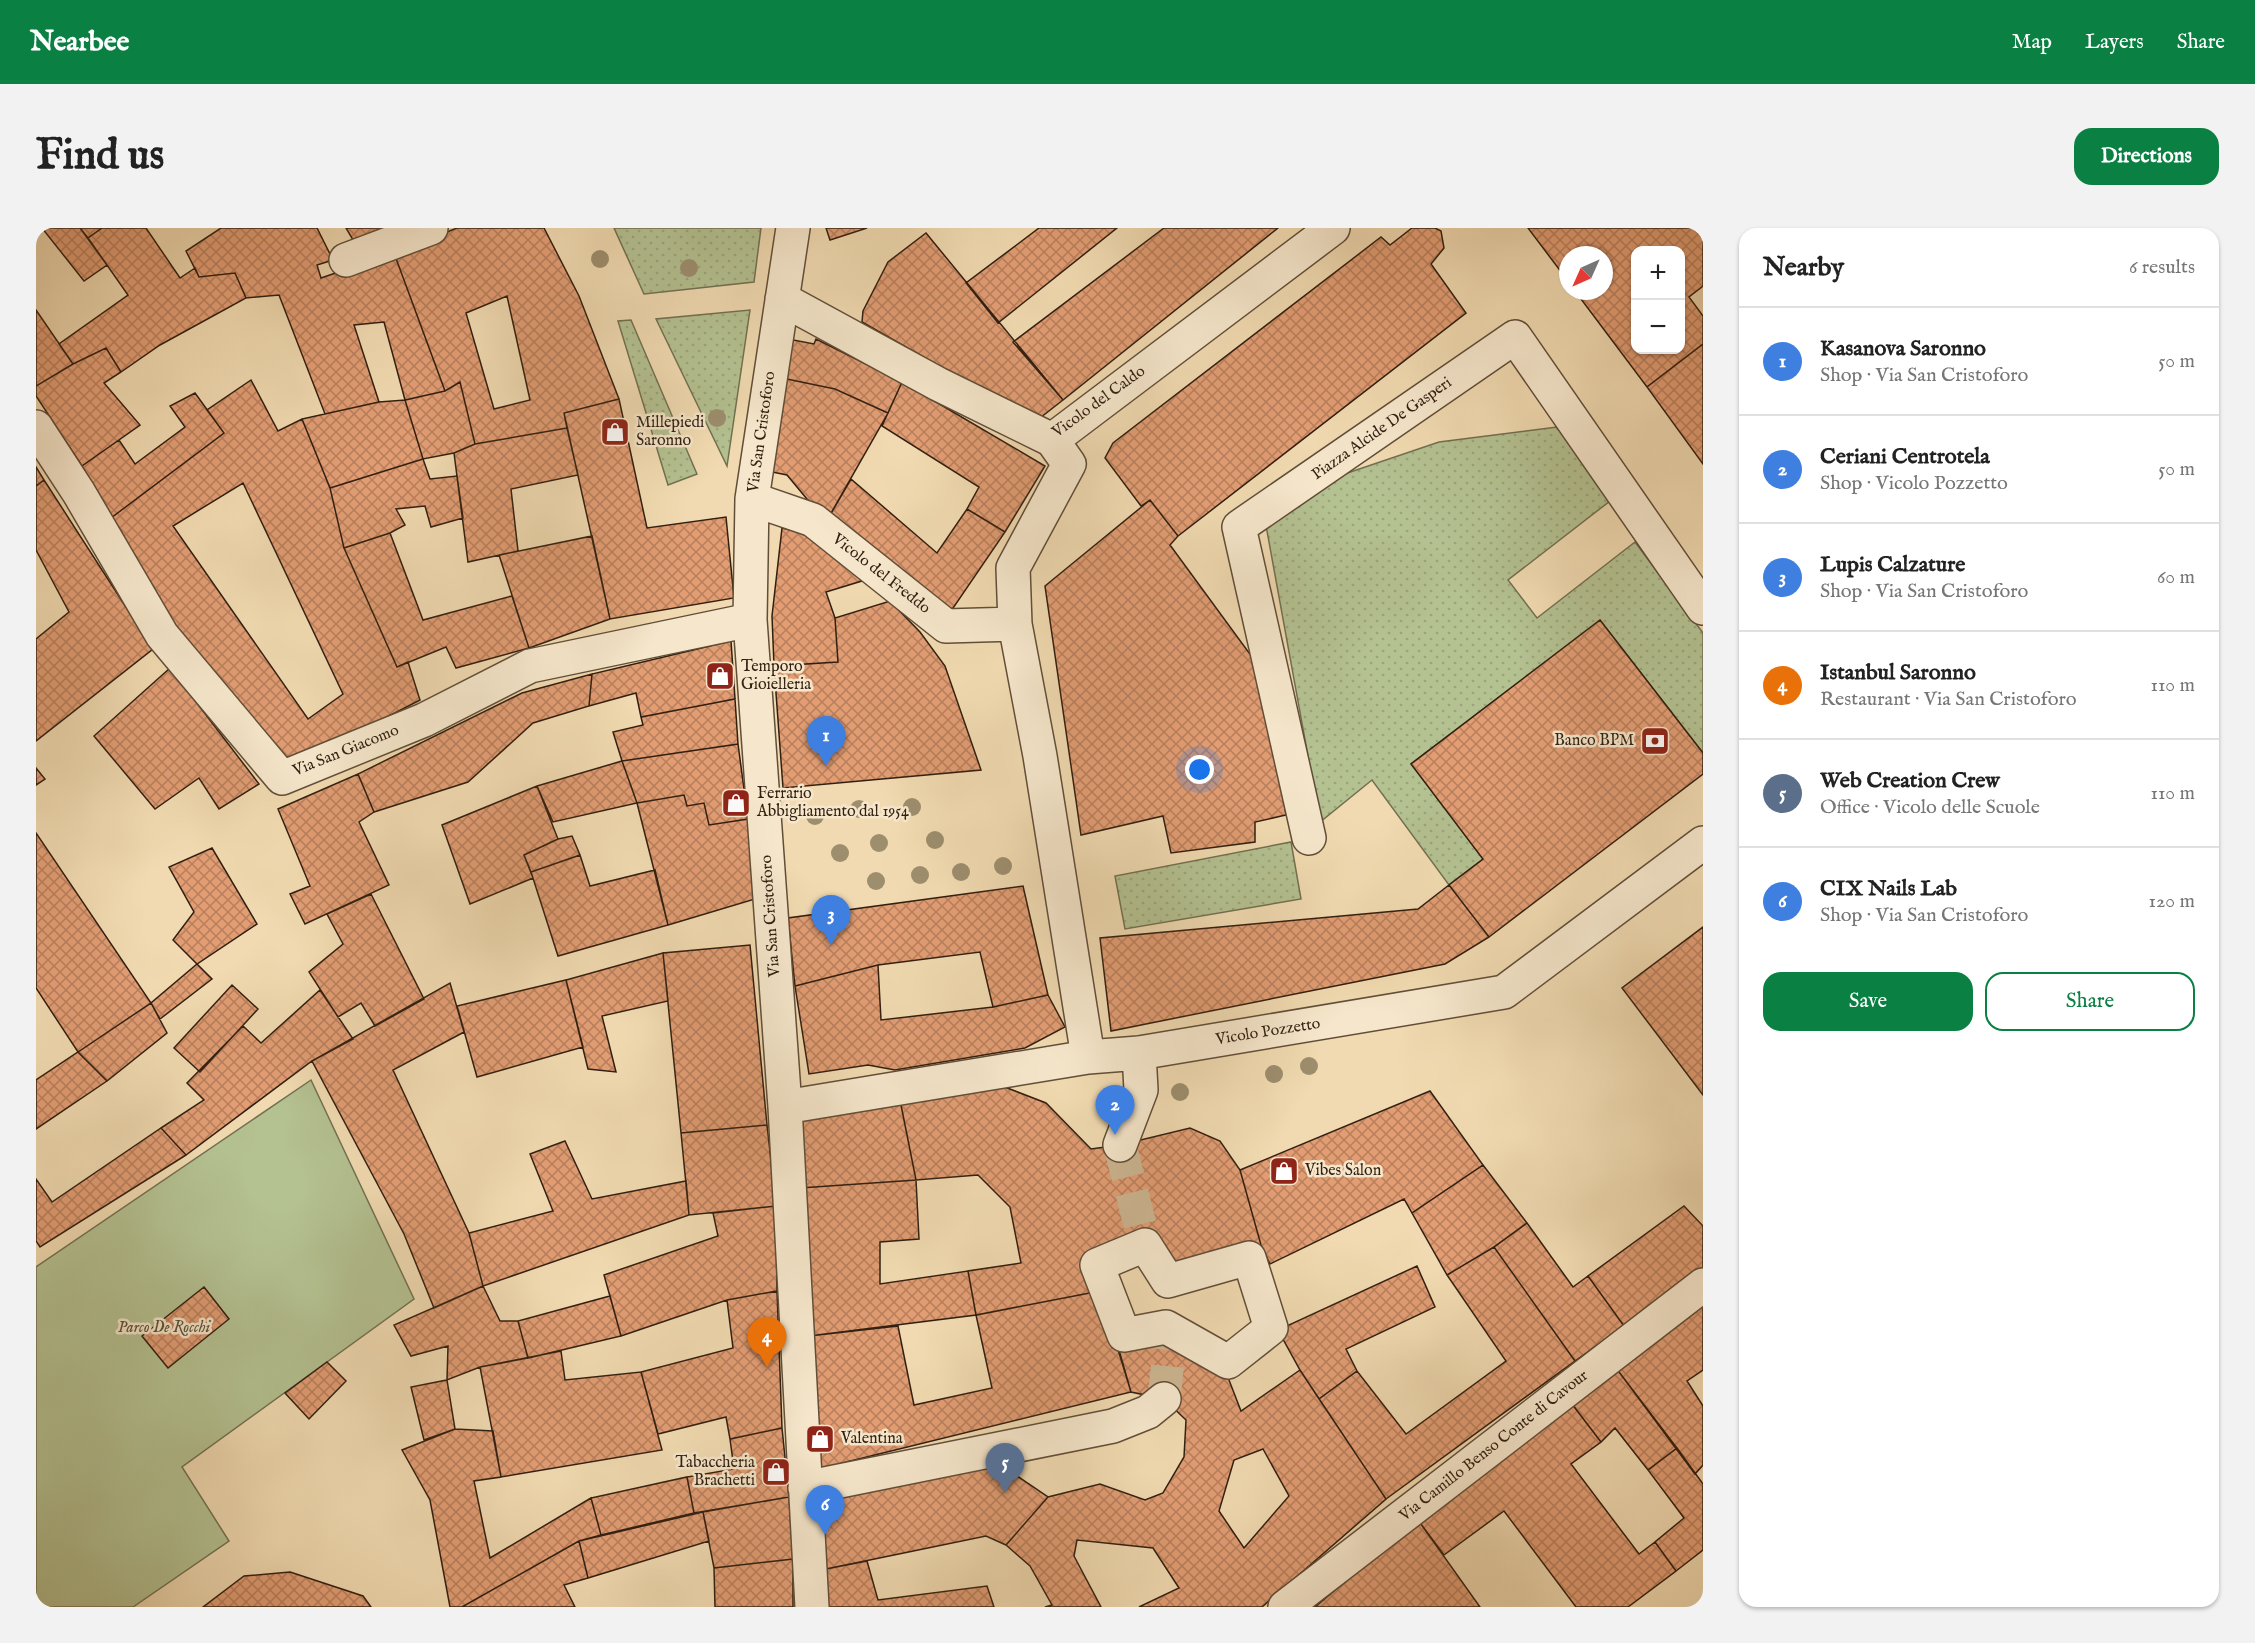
<!DOCTYPE html>
<html lang="en">
<head>
<meta charset="utf-8">
<style>
  body { margin:0; font-family:"IM FELL English",serif; background:#f2f2f2; color:#222 }
  .controls { position:absolute; right:18px; top:18px; display:grid; overflow:hidden; border-radius:12px; box-shadow:0 2px 4px #0004 }
  .controls button { width:54px; height:54px; display:grid; place-items:center; padding:0; border:0; border-bottom:2px solid #e0e0e0; background:#fff; color:#222; font:30px sans-serif }
  .compass { position:absolute; left:1523px; top:18px; width:54px; height:54px; border-radius:50%; background:#fff; box-shadow:0 2px 4px #0004; rotate:225deg }
  .you { position:absolute; left:1164px; top:542px; width:21px; height:21px; margin:-15px; border:4px solid #fff; border-radius:50%; background:#1a73e8; box-shadow:0 0 0 9px #1a73e833 }
  .badge { display:grid; place-items:center; width:39px; height:39px; border-radius:50%; background:#0b8043; color:#fff; font-size:20px; font-weight:700 }
  .pin { position:absolute; translate:-50% -50px; filter:drop-shadow(0 2px 3px #0008) }
  .pin::after { content:''; position:absolute; top:32px; width:21px; height:18px; background:inherit; clip-path:polygon(0 0,100% 0,50% 100%) }
  .list { margin:0; padding:0; list-style:none }
  h2 { display:flex; justify-content:space-between; align-items:center; height:78px; margin:0; padding:0 24px; font-size:26px }
  h2 small { font-size:20px; font-weight:400; color:#767676 }
  .list li { display:grid; grid-template-columns:39px 1fr auto; gap:18px; align-items:center; box-sizing:border-box; height:108px; padding:0 24px; border-top:2px solid #e0e0e0 }
  .list b { display:block; font-size:22px; white-space:nowrap }
  .list p { margin:0; font-size:20px; white-space:nowrap; color:#767676 }
  .list em { font-size:20px; font-style:normal; color:#767676 }
  .actions { display:flex; gap:12px; padding:18px 24px }
  .actions a { flex:1; padding:14px 0; border:2px solid #0b8043; border-radius:18px; text-align:center; font-size:21px; color:#0b8043 }
  .actions .main { background:#0b8043; color:#fff }
  .map { position:relative; flex:none; width:1667px; height:1379px; overflow:hidden; border-radius:18px }
  header { display:flex; align-items:center; gap:36px; box-sizing:border-box; height:84px; padding:0 30px; background:#0b8043; color:#fff }
  header strong { font-size:28px }
  nav { display:flex; gap:33px; margin-inline-start:auto; font-size:21px }
  .intro { display:flex; align-items:center; justify-content:space-between; box-sizing:border-box; height:144px; padding:0 36px }
  h1 { margin:0; font-size:42px }
  .button { padding:15px 27px; border-radius:18px; background:#0b8043; color:#fff; font-size:21px; font-weight:700 }
  main { display:flex; gap:36px; padding:0 36px }
  aside { flex:1; background:#fff; border-radius:18px; box-shadow:0 2px 4px #0004 }
  .map>svg:first-child { display:block }
</style>
</head>
<body>
<header>
<strong>Nearbee</strong>
<nav><a>Map</a><a>Layers</a><a>Share</a></nav>
</header>
<div class="intro"><h1>Find us</h1><a class="button">Directions</a></div>
<main>
<div class="map">
<svg width="1667" height="1379" viewBox="0 0 1667 1379">
  <defs>
    <pattern id="grass-dots" width="8" height="8" patternUnits="userSpaceOnUse" patternTransform="scale(1.5)"><rect width="8" height="8" fill="#b4c191"/><path d="M2 2h.1M6 6h.1" fill="none" stroke="#9ba57c" stroke-width="1.8" stroke-linecap="round"/></pattern>
    <pattern id="building-cross-hatch" width="8" height="8" patternUnits="userSpaceOnUse" patternTransform="scale(1.5)"><rect width="8" height="8" fill="#e29d73"/><path d="M0 0l8 8M0 8l8-8" fill="none" stroke="#b87f5d"/></pattern>
  </defs>
  <rect width="100%" height="100%" fill="#f1dab1"/>
  <filter id="stains"><feTurbulence type="fractalNoise" baseFrequency=".00333" numOctaves="4"/><feColorMatrix values="0 0 0 0 .2 0 0 0 0 .09 0 0 0 0 .02 0 0 0 .5 -.17"/></filter>
  <radialGradient id="worn" r=".72"><stop offset=".6" stop-color="#630" stop-opacity="0"/><stop offset="1" stop-color="#630" stop-opacity=".3"/></radialGradient>
  <path fill="url(#grass-dots)" stroke="#727051" stroke-width="1.5" d="M 578,0 L 725,0 L 718,54 L 608,66 Z
    M 714,82 L 691,238 L 620,91 Z
    M 595,92 L 661,246 L 632,257 L 582,93 Z
    M 1521,199 L 1574,273 L 1472,352 L 1501,390 L 1599,314 L 1667,405 L 1667,525 L 1564,392 L 1375,536 L 1447,631 L 1413,657 L 1336,552 L 1284,594 L 1229,292 L 1282,255 L 1403,214 Z
    M 1255,614 L 1265,671 L 1089,701 L 1079,648 Z"/>
  <path fill="#b4c191" stroke="#727051" stroke-width="1.5" d="M 275,852 L 378,1071 L 146,1239 L 193,1313 L 97,1379 L 0,1379 L 0,1039 Z"/>
  <path fill="url(#building-cross-hatch)" stroke="#311f11" stroke-width="1.5" fill-rule="evenodd" d="M 6,0 L 44,0 L 71,37 L 48,53 Z
    M 44,0 L 66,0 L 52,10 Z
    M 66,0 L 110,0 L 144,50 L 159,40 L 163,49 L 199,45 L 210,70 L 124,117 L 85,144 L 70,120 L 37,136 L 23,116 L 92,67 L 52,10 Z
    M 185,0 L 281,0 L 297,32 L 281,37 L 285,50 L 358,25 L 409,163 L 369,172 L 348,94 L 318,97 L 343,174 L 289,186 L 243,67 L 210,70 L 199,45 L 163,49 L 150,23 Z
    M 310,0 L 362,0 L 317,12 Z
    M 421,0 L 508,0 L 543,68 L 583,171 L 528,185 L 531,200 L 439,216 L 424,154 L 409,163 L 358,25 ZM 471,68 L 494,172 L 458,181 L 430,85 Z
    M 790,0 L 831,0 L 794,12 Z
    M 1003,0 L 1081,0 L 962,95 L 930,55 Z
    M 1128,0 L 1242,0 L 1027,172 L 977,114 Z
    M 1376,0 L 1399,0 L 1405,3 L 1408,20 L 1395,36 L 1430,85 L 1142,308 L 1114,272 L 1105,278 L 1069,230 L 1077,215 L 1345,9 L 1354,17 Z
    M 1492,0 L 1667,0 L 1667,58 L 1653,69 L 1667,88 L 1667,116 L 1611,159 L 1539,63 L 1568,63 L 1568,27 L 1532,27 L 1532,53 ZM 1600,22 L 1644,22 L 1644,122 L 1600,122 Z
    M 890,5 L 1027,172 L 1000,193 L 826,94 L 827,83 L 852,34 Z
    M 0,82 L 37,136 L 0,158 Z
    M 752,111 L 778,116 L 780,111 L 866,154 L 852,185 L 799,161 L 746,150 Z
    M 1667,116 L 1667,236 L 1611,159 Z
    M 70,120 L 85,144 L 68,155 L 104,197 L 46,238 L 0,168 L 0,158 L 37,136 Z
    M 746,150 L 799,161 L 852,185 L 790,294 L 751,247 L 731,243 Z
    M 215,152 L 242,203 L 266,191 L 294,260 L 308,320 L 361,439 L 372,434 L 384,472 L 256,538 L 237,529 L 127,381 L 75,290 L 188,205 L 171,182 ZM 207,255 L 307,466 L 272,491 L 137,298 Z
    M 424,154 L 439,216 L 418,225 L 387,231 L 369,172 L 409,163 Z
    M 866,154 L 1009,238 L 969,304 L 931,281 L 943,259 L 846,198 Z
    M 159,165 L 188,205 L 75,290 L 46,238 L 83,212 L 99,236 L 149,199 L 134,178 Z
    M 583,171 L 611,300 L 690,289 L 698,370 L 574,391 L 528,185 Z
    M 369,172 L 387,231 L 294,260 L 266,191 L 343,174 Z
    M 531,200 L 542,247 L 475,261 L 482,323 L 432,334 L 418,225 L 439,216 Z
    M 387,231 L 394,251 L 421,248 L 427,290 L 395,299 L 389,278 L 360,281 L 369,297 L 354,305 L 308,320 L 294,260 Z
    M 0,239 L 8,252 L 0,258 Z
    M 815,251 L 901,325 L 931,281 L 969,304 L 911,389 L 790,294 Z
    M 8,252 L 117,421 L 0,513 L 0,411 L 33,384 L 0,322 L 0,258 Z
    M 1114,272 L 1142,308 L 1134,317 L 1230,448 L 1250,587 L 1219,594 L 1219,614 L 1135,625 L 1127,588 L 1045,607 L 1009,358 Z
    M 746,300 L 795,311 L 829,352 L 790,364 L 799,390 L 802,434 L 738,438 L 736,388 Z
    M 354,305 L 387,392 L 476,368 L 493,420 L 420,440 L 410,419 L 361,439 L 308,320 Z
    M 556,308 L 574,391 L 493,420 L 463,327 Z
    M 854,373 L 884,404 L 909,438 L 945,542 L 747,560 L 738,438 L 802,434 L 799,390 Z
    M 1564,392 L 1667,525 L 1667,546 L 1453,709 L 1413,657 L 1447,631 L 1375,536 Z
    M 695,413 L 699,471 L 605,489 L 600,465 L 553,478 L 556,446 Z
    M 134,440 L 223,556 L 183,581 L 163,550 L 119,581 L 58,508 Z
    M 556,446 L 553,478 L 497,495 L 432,554 L 338,584 L 322,546 L 486,465 Z
    M 699,471 L 702,516 L 586,533 L 577,504 L 607,497 L 605,489 Z
    M 702,516 L 712,591 L 673,597 L 668,575 L 651,578 L 648,567 L 601,575 L 586,533 Z
    M 586,533 L 601,575 L 517,594 L 501,558 Z
    M 0,540 L 9,551 L 0,557 Z
    M 322,546 L 338,584 L 323,594 L 353,657 L 269,696 L 254,666 L 274,658 L 242,581 Z
    M 501,558 L 522,611 L 488,627 L 497,650 L 434,676 L 406,597 Z
    M 648,567 L 651,578 L 668,575 L 673,597 L 712,591 L 719,671 L 632,697 L 601,575 Z
    M 0,605 L 115,775 L 42,824 L 0,760 Z
    M 536,608 L 544,627 L 495,644 L 488,627 L 522,611 Z
    M 176,620 L 221,696 L 161,736 L 137,712 L 158,684 L 133,639 Z
    M 544,627 L 554,658 L 619,642 L 632,697 L 522,728 L 495,644 Z
    M 1413,657 L 1453,709 L 1409,736 L 1075,803 L 1064,710 L 1382,681 Z
    M 987,658 L 1012,767 L 957,779 L 944,724 L 842,737 L 759,758 L 752,690 Z
    M 335,666 L 388,771 L 339,798 L 325,775 L 302,789 L 273,744 L 307,716 L 291,686 Z
    M 1667,699 L 1667,867 L 1586,760 Z
    M 714,717 L 731,897 L 645,905 L 627,725 Z
    M 627,725 L 632,773 L 566,788 L 580,844 L 552,841 L 530,752 Z
    M 161,736 L 176,751 L 124,791 L 115,775 Z
    M 842,737 L 845,792 L 957,779 L 1012,767 L 1029,799 L 989,820 L 859,842 L 832,837 L 773,846 L 759,758 Z
    M 530,752 L 547,819 L 441,849 L 421,778 Z
    M 414,755 L 428,804 L 357,842 L 433,1005 L 447,1058 L 398,1080 L 368,1006 L 276,833 Z
    M 196,757 L 222,781 L 164,844 L 138,820 Z
    M 284,762 L 317,811 L 276,833 L 150,927 L 125,900 L 168,872 L 151,855 L 207,798 L 225,815 Z
    M 115,775 L 131,805 L 71,853 L 42,824 Z
    M 42,824 L 71,853 L 0,901 L 0,852 Z
    M 948,851 L 1010,875 L 1055,921 L 1084,917 L 1154,900 L 1184,913 L 1204,942 L 1225,1017 L 1134,1045 L 1106,1005 L 1064,1063 L 940,1087 L 932,1043 L 985,1035 L 974,979 L 942,947 L 880,952 L 863,867 Z
    M 1394,863 L 1447,937 L 1376,985 L 1368,971 L 1234,1036 L 1225,1017 L 1204,942 Z
    M 863,867 L 880,952 L 764,960 L 761,892 Z
    M 731,897 L 740,978 L 653,987 L 645,905 Z
    M 125,900 L 150,927 L 4,1019 L 0,1013 L 0,951 L 16,974 Z
    M 529,913 L 556,971 L 650,953 L 653,987 L 447,1058 L 433,1005 L 517,983 L 494,926 Z
    M 1447,937 L 1491,995 L 1458,1019 L 1411,1047 L 1376,985 Z
    M 880,952 L 883,1011 L 844,1014 L 844,1056 L 932,1043 L 940,1087 L 773,1108 L 764,960 Z
    M 740,978 L 741,1063 L 691,1072 L 585,1108 L 568,1047 L 682,1008 L 677,985 Z
    M 1648,978 L 1667,998 L 1667,1039 L 1588,1098 L 1552,1048 Z
    M 1491,995 L 1537,1059 L 1552,1048 L 1588,1098 L 1539,1133 L 1458,1019 Z
    M 1458,1019 L 1539,1133 L 1350,1271 L 1283,1171 L 1321,1143 L 1370,1206 L 1470,1133 L 1411,1047 Z
    M 1381,1038 L 1399,1079 L 1310,1121 L 1321,1143 L 1283,1171 L 1264,1142 L 1242,1102 Z
    M 447,1058 L 464,1093 L 482,1093 L 492,1130 L 444,1139 L 411,1152 L 412,1118 L 375,1128 L 358,1097 Z
    M 168,1059 L 193,1091 L 132,1140 L 106,1108 Z
    M 741,1063 L 746,1200 L 694,1211 L 690,1189 L 622,1206 L 605,1144 L 697,1120 L 691,1072 Z
    M 1064,1063 L 1095,1164 L 782,1241 L 773,1108 L 862,1098 L 878,1177 L 956,1160 L 940,1087 Z
    M 574,1068 L 585,1108 L 492,1130 L 482,1093 Z
    M 1667,1077 L 1667,1142 L 1651,1153 L 1667,1178 L 1667,1237 L 1659,1246 L 1580,1140 Z
    M 1120,1107 L 1188,1139 L 1205,1183 L 1264,1142 L 1350,1271 L 1226,1379 L 1103,1379 L 1143,1360 L 1117,1320 L 1041,1312 L 1038,1328 L 1065,1379 L 1009,1379 L 1016,1377 L 994,1338 L 970,1317 L 1012,1269 L 1064,1256 L 1109,1272 L 1127,1265 L 1148,1229 L 1150,1192 L 1128,1171 L 1095,1164 L 1081,1115 ZM 1227,1221 L 1253,1268 L 1208,1320 L 1183,1283 L 1198,1232 Z
    M 525,1123 L 529,1152 L 605,1144 L 626,1222 L 465,1249 L 444,1139 Z
    M 291,1134 L 310,1153 L 273,1191 L 249,1165 Z
    M 1580,1140 L 1641,1220 L 1612,1242 L 1579,1200 L 1565,1214 L 1536,1176 Z
    M 411,1152 L 419,1201 L 388,1212 L 375,1159 Z
    M 1536,1176 L 1565,1214 L 1535,1236 L 1603,1326 L 1619,1314 L 1640,1343 L 1592,1379 L 1540,1379 L 1468,1283 L 1408,1327 L 1382,1292 Z
    M 746,1200 L 753,1269 L 658,1285 L 651,1249 L 698,1241 L 694,1211 Z
    M 419,1201 L 457,1203 L 465,1249 L 438,1253 L 454,1330 L 555,1270 L 565,1307 L 543,1313 L 426,1379 L 414,1379 L 394,1272 L 366,1222 Z
    M 1641,1220 L 1667,1256 L 1667,1322 L 1640,1343 L 1619,1314 L 1648,1290 L 1612,1242 Z
    M 962,1235 L 1012,1269 L 970,1317 L 950,1308 L 785,1342 L 784,1274 Z
    M 651,1249 L 658,1285 L 565,1307 L 555,1270 Z
    M 753,1269 L 757,1331 L 678,1340 L 667,1284 Z
    M 667,1284 L 673,1313 L 552,1350 L 543,1313 Z
    M 1382,1292 L 1444,1379 L 1279,1379 Z
    M 543,1313 L 552,1350 L 528,1357 L 539,1379 L 426,1379 Z
    M 757,1331 L 757,1379 L 679,1379 L 678,1340 Z
    M 831,1333 L 842,1372 L 951,1358 L 958,1379 L 789,1379 L 785,1342 Z
    M 254,1344 L 327,1368 L 335,1379 L 167,1379 L 208,1348 Z"/>
  <g fill="none" stroke-linecap="round" stroke-linejoin="round">
    <path stroke="#cbb591" stroke-width="33" stroke-dasharray="33 16" stroke-linecap="butt" d="M 1084,917 L 1106,1005
      M 1128,1171 L 1134,1113"/>
    <g stroke="#614e39" stroke-width="36">
      <path id="street" d="M 757,0 L 716,271 L 714,392 L 749,879 L 776,1379
        M 310,32 L 395,0
        M 746,71 L 902,156 L 1016,212 L 1033,236 L 977,340 L 979,396 L 1004,528 L 1052,829
        M 0,199 L 43,265 L 126,407 L 246,550 L 388,492 L 494,438 L 714,392
        M 1016,212 L 1297,0
        M 716,271 L 777,292 L 910,398 L 979,396
        M 1273,610 L 1203,299 L 1479,109 L 1667,380
        M 749,879 L 1052,829 L 1103,825 L 1468,764 L 1667,615
        M 1084,917 L 1105,862 L 1103,825
        M 1109,1017 L 1132,1053 L 1213,1030 L 1235,1100 L 1192,1134 L 1130,1099 L 1088,1107 L 1061,1037 Z
        M 769,1260 L 1077,1198 L 1112,1184 L 1128,1171
        M 1249,1379 L 1667,1057"/>
    </g>
    <use href="#street" stroke="#f6e7cc" stroke-width="33"/>
  </g>
  <g fill="#9d8e6e">
    <circle cx="564" cy="31" r="9"/>
    <circle cx="653" cy="40" r="9"/>
    <circle cx="681" cy="190" r="9"/>
    <circle cx="876" cy="579" r="9"/>
    <circle cx="823" cy="581" r="9"/>
    <circle cx="779" cy="588" r="9"/>
    <circle cx="899" cy="612" r="9"/>
    <circle cx="843" cy="615" r="9"/>
    <circle cx="804" cy="625" r="9"/>
    <circle cx="967" cy="638" r="9"/>
    <circle cx="925" cy="644" r="9"/>
    <circle cx="884" cy="647" r="9"/>
    <circle cx="840" cy="653" r="9"/>
    <circle cx="1273" cy="838" r="9"/>
    <circle cx="1238" cy="846" r="9"/>
    <circle cx="1144" cy="864" r="9"/>
  </g>
  <defs>
    <g id="shop-square" transform="scale(1.5)"><rect x="-9" y="-9" width="18" height="18" rx="4" fill="#8f2418" stroke="#f6e7cc"/><path d="M-5-2.5h2.3a2.7 3.5 0 0 1 5.4 0H5L5.5 6h-11ZM-1.5-2.5h3a1.5 2.3 0 0 0-3 0Z" fill="#fff"/></g>
    <g id="bank-square" transform="scale(1.5)"><rect x="-9" y="-9" width="18" height="18" rx="4" fill="#8f2418" stroke="#f6e7cc"/><path d="M-6-4H6V4H-6ZM0-2.3a2.3 2.3 0 1 0 0 4.6a2.3 2.3 0 1 0 0-4.6Z" fill="#fff"/></g>
  </defs>
  <g fill-rule="evenodd">
    <use href="#shop-square" x="579" y="204"/>
    <use href="#shop-square" x="684" y="448"/>
    <use href="#bank-square" x="1619" y="513"/>
    <use href="#shop-square" x="700" y="575"/>
    <use href="#shop-square" x="1248" y="943"/>
    <use href="#shop-square" x="784" y="1211"/>
    <use href="#shop-square" x="740" y="1244"/>
  </g>
  <g text-anchor="middle" dominant-baseline="central" stroke-width="5" stroke-linejoin="round" paint-order="stroke">
    <g font-size="16" fill="#311f11" stroke="#f6e7cc">
      <text transform="translate(1063 174) rotate(-36)">Vicolo del Caldo</text>
      <text transform="translate(1346 201) rotate(-35)">Piazza Alcide De Gasperi</text>
      <text transform="translate(726 204) rotate(-82)">Via San Cristoforo</text>
      <text transform="translate(845 346) rotate(38)">Vicolo del Freddo</text>
      <text transform="translate(310 523) rotate(-22)">Via San Giacomo</text>
      <text transform="translate(735 688) rotate(-94)">Via San Cristoforo</text>
      <text transform="translate(1232 804) rotate(-9)">Vicolo Pozzetto</text>
      <text transform="translate(1458 1218) rotate(-38)">Via Camillo Benso Conte di Cavour</text>
    </g>
    <g font-size="16" fill="#311f11" stroke="#f6e7cc" text-anchor="start">
      <text x="600" y="195">Millepiedi<tspan x="600" dy="18">Saronno</tspan></text>
      <text x="705" y="439">Temporo<tspan x="705" dy="18">Gioielleria</tspan></text>
      <text x="1598" y="513" text-anchor="end">Banco BPM</text>
      <text x="721" y="566">Ferrario<tspan x="721" dy="18">Abbigliamento dal 1954</tspan></text>
      <text x="1269" y="943">Vibes Salon</text>
      <text x="805" y="1211">Valentina</text>
      <text x="719" y="1235" text-anchor="end">Tabaccheria<tspan x="719" dy="18">Brachetti</tspan></text>
    </g>
    <g font-size="16" font-style="italic" fill="#585037" stroke="#f6e7cc">
      <text x="128" y="1100">Parco De Rocchi</text>
    </g>
  </g>
  <rect width="100%" height="100%" filter="url(#stains)"/>
  <rect width="100%" height="100%" fill="url(#worn)"/>
</svg>
<div class="controls">
<button>+</button>
<button>−</button>
</div>
<svg class="compass" viewBox="-18 -18 36 36"><path d="M0-13l5 13h-10z" fill="#e53935"/><path d="M0 13l5-13h-10z" fill="#767676"/></svg>
<div class="you"></div>
<div class="pin badge" style="left:790px;top:538px;background:#3f7fe0">1</div>
<div class="pin badge" style="left:1079px;top:907px;background:#3f7fe0">2</div>
<div class="pin badge" style="left:795px;top:717px;background:#3f7fe0">3</div>
<div class="pin badge" style="left:731px;top:1139px;background:#e8710a">4</div>
<div class="pin badge" style="left:969px;top:1265px;background:#5c6f8a">5</div>
<div class="pin badge" style="left:789px;top:1307px;background:#3f7fe0">6</div>
</div>
<aside>
<h2>Nearby<small>6 results</small></h2>
<ul class="list">
<li><span class="badge" style="background:#3f7fe0">1</span><div><b>Kasanova Saronno</b><p>Shop · Via San Cristoforo</p></div><em>50 m</em></li>
<li><span class="badge" style="background:#3f7fe0">2</span><div><b>Ceriani Centrotela</b><p>Shop · Vicolo Pozzetto</p></div><em>50 m</em></li>
<li><span class="badge" style="background:#3f7fe0">3</span><div><b>Lupis Calzature</b><p>Shop · Via San Cristoforo</p></div><em>60 m</em></li>
<li><span class="badge" style="background:#e8710a">4</span><div><b>Istanbul Saronno</b><p>Restaurant · Via San Cristoforo</p></div><em>110 m</em></li>
<li><span class="badge" style="background:#5c6f8a">5</span><div><b>Web Creation Crew</b><p>Office · Vicolo delle Scuole</p></div><em>110 m</em></li>
<li><span class="badge" style="background:#3f7fe0">6</span><div><b>CIX Nails Lab</b><p>Shop · Via San Cristoforo</p></div><em>120 m</em></li>
</ul>
<div class="actions"><a class="main">Save</a><a>Share</a></div>
</aside>
</main>
</body>
</html>
